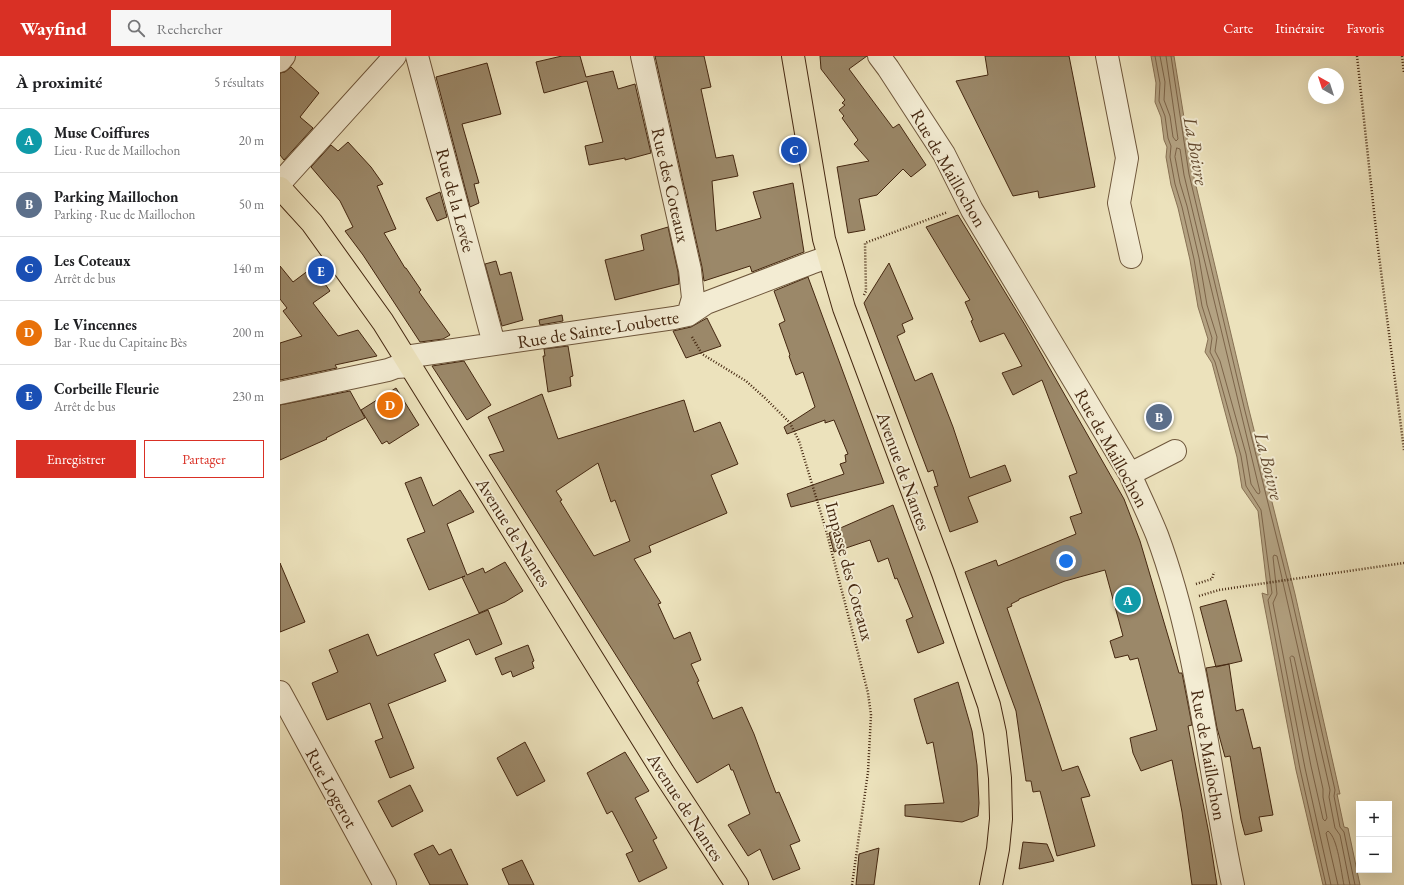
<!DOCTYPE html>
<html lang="fr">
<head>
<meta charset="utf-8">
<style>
  body { margin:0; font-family:"EB Garamond",serif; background:#f6f6f6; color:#202124 }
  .controls { position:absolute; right:12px; bottom:12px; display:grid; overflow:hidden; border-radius:0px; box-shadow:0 4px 16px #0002 }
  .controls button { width:36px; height:36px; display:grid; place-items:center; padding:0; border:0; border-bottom:1px solid #e0e0e0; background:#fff; color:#202124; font:20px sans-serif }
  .compass { position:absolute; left:1028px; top:12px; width:36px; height:36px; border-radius:50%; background:#fff; box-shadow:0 4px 16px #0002; rotate:321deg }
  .you { position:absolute; left:786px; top:505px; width:14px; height:14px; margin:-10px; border:3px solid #fff; border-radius:50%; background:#1a73e8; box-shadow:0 0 0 6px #1a73e833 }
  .badge { display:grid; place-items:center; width:26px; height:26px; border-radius:50%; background:#d93025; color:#fff; font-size:13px; font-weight:700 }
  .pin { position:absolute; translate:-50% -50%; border:2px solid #fff; box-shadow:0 1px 4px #0006 }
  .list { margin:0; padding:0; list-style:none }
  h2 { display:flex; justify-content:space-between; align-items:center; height:52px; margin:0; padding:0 16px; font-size:17px }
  h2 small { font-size:13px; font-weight:400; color:#757577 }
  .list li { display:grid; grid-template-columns:26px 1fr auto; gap:12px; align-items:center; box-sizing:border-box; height:64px; padding:0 16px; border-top:1px solid #e0e0e0 }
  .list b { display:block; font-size:15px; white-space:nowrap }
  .list p { margin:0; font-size:13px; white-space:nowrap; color:#757577 }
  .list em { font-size:13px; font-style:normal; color:#757577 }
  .actions { display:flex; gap:8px; padding:12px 16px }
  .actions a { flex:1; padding:9px 0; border:1px solid #d93025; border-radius:0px; text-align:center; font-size:14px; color:#d93025 }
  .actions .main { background:#d93025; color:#fff }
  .icon { flex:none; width:22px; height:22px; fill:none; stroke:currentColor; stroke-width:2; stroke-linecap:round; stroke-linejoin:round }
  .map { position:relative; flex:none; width:1124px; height:829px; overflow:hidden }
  header { display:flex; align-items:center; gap:24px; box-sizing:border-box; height:56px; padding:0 20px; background:#d93025; color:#fff }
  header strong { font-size:19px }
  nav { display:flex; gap:22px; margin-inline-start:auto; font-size:14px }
  .search { width:280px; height:36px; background:#f6f6f6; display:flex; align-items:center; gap:10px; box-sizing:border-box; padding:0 14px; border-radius:0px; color:#757577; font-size:15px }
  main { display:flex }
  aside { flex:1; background:#fff }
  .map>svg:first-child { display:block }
</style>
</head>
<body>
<header>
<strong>Wayfind</strong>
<div class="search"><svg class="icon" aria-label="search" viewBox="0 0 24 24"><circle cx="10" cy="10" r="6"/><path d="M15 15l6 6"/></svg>Rechercher</div>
<nav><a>Carte</a><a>Itinéraire</a><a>Favoris</a></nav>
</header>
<main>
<aside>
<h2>À proximité<small>5 résultats</small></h2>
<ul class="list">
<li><span class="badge" style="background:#0f9aa8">A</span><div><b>Muse Coiffures</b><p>Lieu · Rue de Maillochon</p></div><em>20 m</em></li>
<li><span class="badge" style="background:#5c6f8a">B</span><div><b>Parking Maillochon</b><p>Parking · Rue de Maillochon</p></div><em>50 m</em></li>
<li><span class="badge" style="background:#1a4fb4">C</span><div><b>Les Coteaux</b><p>Arrêt de bus</p></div><em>140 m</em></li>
<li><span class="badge" style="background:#e8710a">D</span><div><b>Le Vincennes</b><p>Bar · Rue du Capitaine Bès</p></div><em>200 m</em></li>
<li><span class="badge" style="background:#1a4fb4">E</span><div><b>Corbeille Fleurie</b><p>Arrêt de bus</p></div><em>230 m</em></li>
</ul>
<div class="actions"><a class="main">Enregistrer</a><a>Partager</a></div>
</aside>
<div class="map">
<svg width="1124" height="829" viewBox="0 0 1124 829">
  <rect width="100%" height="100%" fill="#ece2bc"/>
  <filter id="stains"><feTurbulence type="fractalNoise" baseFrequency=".005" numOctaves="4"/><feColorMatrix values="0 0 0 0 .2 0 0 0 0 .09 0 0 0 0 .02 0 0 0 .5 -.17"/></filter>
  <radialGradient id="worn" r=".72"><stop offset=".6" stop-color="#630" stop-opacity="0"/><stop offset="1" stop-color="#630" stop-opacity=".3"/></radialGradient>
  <path fill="#b3a282" stroke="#877154" d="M 871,0 L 894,0 L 913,117 L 968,350 L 1015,538 L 1060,738 L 1057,738 L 1064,771 L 1068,772 L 1080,829 L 1043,829 L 1016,714 L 982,537 L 988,539 L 978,455 L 962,432 L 957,401 L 932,307 L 925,296 L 928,283 L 918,251 L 910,204 L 898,152 L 891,129 L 886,101 L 887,91 L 884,84 L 881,61 L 875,46 L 876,27 Z"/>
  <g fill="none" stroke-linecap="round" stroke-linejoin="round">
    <path stroke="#7c6449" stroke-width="1" d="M 875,0 L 880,27 L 879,45 L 885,60 L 888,82 L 891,90 L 890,101 L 895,128 L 902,151 L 914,203 L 922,250 L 932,282 L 930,296 L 935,306 L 961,400 L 966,430 L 981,454 L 992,537 L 988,544 L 1020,713 L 1046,829
      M 880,0 L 885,26 L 884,44 L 890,60 L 893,81 L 896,85 L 898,83 L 886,0
      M 891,0 L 909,118 L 964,351 L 1011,539 L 1055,734 L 1054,740 L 1060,771 L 1064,776 L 1075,829
      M 897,92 L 900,93 L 904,119 L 980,436 L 979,438 L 977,437 L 971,428 L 966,398 L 940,305 L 935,295 L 937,281 L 927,249 L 919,202 L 907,150 L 900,127 L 895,101 Z
      M 1012,600 L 1014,601 L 1043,733 L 1043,741 L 1047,762 L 1045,765 L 1043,763 L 1031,710 L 1010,602 Z
      M 1051,829 L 1025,712 L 993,547 L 997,538 L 993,501 L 994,499 L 997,500 L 1050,734 L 1049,741 L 1055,772 L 1060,779 L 1070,829
      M 1058,829 L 1046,777 L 1048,775 C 1058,782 1061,816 1064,829"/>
  </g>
  <path fill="#9b8869" stroke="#442710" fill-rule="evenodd" d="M 282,0 L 300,0 L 306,21 L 333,15 L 338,33 L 355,28 L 371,97 L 345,104 L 345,102 L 309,109 L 305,90 L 323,86 L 307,25 L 264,37 L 256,6 Z
    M 375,0 L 424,0 L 431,31 L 421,33 L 436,102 L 453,99 L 458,120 L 432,125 L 436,175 L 481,162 L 473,136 L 513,127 L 524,196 L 472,216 L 470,210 L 424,225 L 422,211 Z
    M 540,0 L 587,0 L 569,13 L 613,72 L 619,68 L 646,109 L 631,121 L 623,113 L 597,139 L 579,143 L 585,174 L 568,177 L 557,111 L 589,105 L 574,88 L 578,84 L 562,62 L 564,60 L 559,54 L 565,49 L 562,47 L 565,44 L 541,13 Z
    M 705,0 L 789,0 L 815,131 L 759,142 L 758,135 L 733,140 L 676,25 L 708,19 Z
    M 207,7 L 221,58 L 182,68 L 199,127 L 194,128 L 199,147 L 190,151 L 156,21 Z
    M 11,11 L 39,37 L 20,61 L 33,72 L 4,104 L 0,99 L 0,17 L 5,16 Z
    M 68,86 L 91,111 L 103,128 L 97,130 L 116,173 L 104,177 L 125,212 L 126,212 L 141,234 L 139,236 L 170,279 L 163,283 L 140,286 L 83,199 L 65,175 L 73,171 L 60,145 L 31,111 L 51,89 L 58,95 Z
    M 160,136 L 167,161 L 157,165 L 146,142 Z
    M 678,159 L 745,269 L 844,443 L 860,485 L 899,617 L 902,617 L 912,669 L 908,670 L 929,778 L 937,829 L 912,829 L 902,756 L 892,704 L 861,715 L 853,697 L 850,682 L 877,674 L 858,602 L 850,604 L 848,599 L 835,602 L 830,585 L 843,580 L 825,514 L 785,525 L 739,543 L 739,544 L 731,548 L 732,550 L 727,552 L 760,648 L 782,715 L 798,710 L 810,740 L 801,742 L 815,790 L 777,800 L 760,735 L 753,736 L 751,725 L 746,725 L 736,655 L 685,516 L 716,504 L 718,510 L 796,478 L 790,461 L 802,457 L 789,420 L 797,417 L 762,324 L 733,339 L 722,317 L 742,310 L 724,277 L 700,286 L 691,265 L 693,264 L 685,246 L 690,244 L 646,171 Z
    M 388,171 L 398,216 L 399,228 L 335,244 L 325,204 L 364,194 L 361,179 Z
    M 216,205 L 220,219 L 231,216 L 243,264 L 222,270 L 205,208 Z
    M 609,207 L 633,263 L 622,268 L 625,276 L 617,280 L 635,325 L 652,317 L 673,371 L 690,422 L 725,409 L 731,425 L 688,441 L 698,466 L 670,476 L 654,431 L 658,430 L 653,414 L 648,416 L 584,247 Z
    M 0,210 L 13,226 L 33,211 L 50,235 L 33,247 L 58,280 L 78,274 L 97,300 L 55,309 L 57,312 L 0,324 L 0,287 L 22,280 L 3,255 L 7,252 L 0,243 Z
    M 528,221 L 604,427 L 511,451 L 507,438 L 564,418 L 560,408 L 566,406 L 565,399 L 568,398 L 554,364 L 545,367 L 545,364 L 507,378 L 504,371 L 535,351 L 523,316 L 516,319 L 509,300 L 510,299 L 499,268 L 505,265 L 494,235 Z
    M 282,259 L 283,265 L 260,269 L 259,264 Z
    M 427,262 L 441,290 L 406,302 L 393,275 L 411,271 Z
    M 288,290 L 293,320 L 290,321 L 291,330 L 268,336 L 263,300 L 265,300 L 264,293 Z
    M 184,305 L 211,349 L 187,364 L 152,310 Z
    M 116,332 L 139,369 L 109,388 L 107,385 L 102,388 L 81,354 Z
    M 70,335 L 85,362 L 46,382 L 47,383 L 0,404 L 0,349 Z
    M 262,338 L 278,383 L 404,344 L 414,376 L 440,366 L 458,408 L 431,419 L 447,457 L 369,490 L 371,496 L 354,503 L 381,547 L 378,548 L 394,583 L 410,576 L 421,604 L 411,608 L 419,625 L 417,626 L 433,663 L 462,651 L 474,678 L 488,716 L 496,737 L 499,736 L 520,785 L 510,789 L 520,813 L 493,824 L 480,793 L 468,800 L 448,769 L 470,758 L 453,714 L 451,714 L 449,708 L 417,727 L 209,399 L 224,395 L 208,361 ZM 318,407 L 331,446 L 335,444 L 350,485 L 314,500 L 280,445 L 282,444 L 276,435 Z
    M 141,421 L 153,450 L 180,434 L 194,456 L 167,468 L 187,519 L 203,512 L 205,517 L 225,506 L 243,535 L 225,546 L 199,557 L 182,521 L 185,520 L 149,534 L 127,483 L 145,476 L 125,427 Z
    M 613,449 L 664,587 L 638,597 L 626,564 L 633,561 L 617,522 L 615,523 L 608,502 L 598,506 L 590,484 L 554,496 L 549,477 Z
    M 0,507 L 25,566 L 0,576 Z
    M 946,544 L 962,605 L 936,611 L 920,551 Z
    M 208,554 L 222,588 L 196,599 L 189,583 L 154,598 L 166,625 L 108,648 L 134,712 L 110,722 L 95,685 L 103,682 L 90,647 L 47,664 L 32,627 L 58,616 L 49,594 L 88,578 L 97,600 Z
    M 248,589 L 254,605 L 252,606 L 254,612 L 233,621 L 231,615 L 222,619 L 215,602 Z
    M 949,608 L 956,655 L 963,653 L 973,693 L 980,691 L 993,759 L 979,761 L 982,775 L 965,779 L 961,764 L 950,700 L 945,701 L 937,672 L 926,612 Z
    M 678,626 L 692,675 L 697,709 L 699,747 L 698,760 L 682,766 L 625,760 L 625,749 L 664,747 L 653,686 L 647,688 L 634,643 Z
    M 245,686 L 265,725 L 237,740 L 217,702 Z
    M 345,696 L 369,735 L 355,742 L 377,782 L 373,784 L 387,812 L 359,826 L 346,798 L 353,795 L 332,755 L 327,758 L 307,717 Z
    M 130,729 L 143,755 L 112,771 L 98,745 Z
    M 743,786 L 767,788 L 774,805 L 739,813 Z
    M 153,789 L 159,799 L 171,793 L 188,829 L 150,829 L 134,798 Z
    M 599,792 L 594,829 L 576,829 L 579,798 Z
    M 242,804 L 254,829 L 229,829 L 222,813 Z"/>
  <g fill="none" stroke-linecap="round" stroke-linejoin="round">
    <g stroke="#6e563b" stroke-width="24">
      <path id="minor" d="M 137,0 L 214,288
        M 362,0 L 410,214 L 413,242 L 408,259
        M 599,0 L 608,12 L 664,98 L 692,154 L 850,418 C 859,439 869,459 877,479 C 919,592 928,713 953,829
        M 827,0 L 847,102 L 839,147 L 851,201
        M 0,5 L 4,0
        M 0,127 L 115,0
        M 125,301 L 394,262 L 408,259 L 426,247 L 531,207 L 548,201
        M 0,337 L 108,314 L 116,311 L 132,310
        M 850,418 L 895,395
        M 0,636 L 105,829"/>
    </g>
    <g stroke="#442710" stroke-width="24">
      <path id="major" d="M 513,0 L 544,183 L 564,252 L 663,517 L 709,649 L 715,677 L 720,722 L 721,763 L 718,793 L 711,829
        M 0,132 L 32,167 L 103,266 L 383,716 L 457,829"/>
    </g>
    <path stroke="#442710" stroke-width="2.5" stroke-dasharray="1 2" stroke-linecap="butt" d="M 1077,0 L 1098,192 L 1124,394
      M 1122,0 L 1124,17
      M 584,239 L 586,235 L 585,187 L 668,156
      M 412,281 L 422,298 L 466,325 L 485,342 L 510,367 L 519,385 L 546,474 L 578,597 L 588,637 L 591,659 L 588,716 L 572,829
      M 916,528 L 932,523 L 934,516
      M 919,540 L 939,534 L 979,528 L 1124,507"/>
    <use href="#minor" stroke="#f3ecd3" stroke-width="22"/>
    <use href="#major" stroke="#ece2bc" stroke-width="22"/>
  </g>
  <g text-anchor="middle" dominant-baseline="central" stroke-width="4" stroke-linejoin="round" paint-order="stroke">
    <g font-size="18" fill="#442710" stroke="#f3ecd3">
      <text transform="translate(669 112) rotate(60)">Rue de Maillochon</text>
      <text transform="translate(391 129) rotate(77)">Rue des Coteaux</text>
      <text transform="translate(176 144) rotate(75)">Rue de la Levée</text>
      <text transform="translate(318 273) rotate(-9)">Rue de Sainte-Loubette</text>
      <text transform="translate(832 392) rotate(61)">Rue de Maillochon</text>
      <text transform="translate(624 415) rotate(70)">Avenue de Nantes</text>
      <text transform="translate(234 476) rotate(58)">Avenue de Nantes</text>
      <text transform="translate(570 515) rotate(75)">Impasse des Coteaux</text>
      <text transform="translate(929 699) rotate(80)">Rue de Maillochon</text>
      <text transform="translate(52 732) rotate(61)">Rue Logerot</text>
      <text transform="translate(406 751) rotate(57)">Avenue de Nantes</text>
    </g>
    <g font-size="19" font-style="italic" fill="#654c32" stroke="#f3ecd3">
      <text transform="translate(916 95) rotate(80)">La Boivre</text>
      <text transform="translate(989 410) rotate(76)">La Boivre</text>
    </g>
  </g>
  <rect width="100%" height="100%" filter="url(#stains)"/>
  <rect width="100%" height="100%" fill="url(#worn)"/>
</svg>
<div class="controls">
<button>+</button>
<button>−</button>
</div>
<svg class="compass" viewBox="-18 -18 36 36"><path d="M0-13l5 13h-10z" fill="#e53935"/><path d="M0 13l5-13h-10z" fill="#757577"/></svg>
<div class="you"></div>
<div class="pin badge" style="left:848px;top:544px;background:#0f9aa8">A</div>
<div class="pin badge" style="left:879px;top:361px;background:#5c6f8a">B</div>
<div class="pin badge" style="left:514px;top:94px;background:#1a4fb4">C</div>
<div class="pin badge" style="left:110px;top:349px;background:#e8710a">D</div>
<div class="pin badge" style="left:41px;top:215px;background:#1a4fb4">E</div>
</div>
</main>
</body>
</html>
